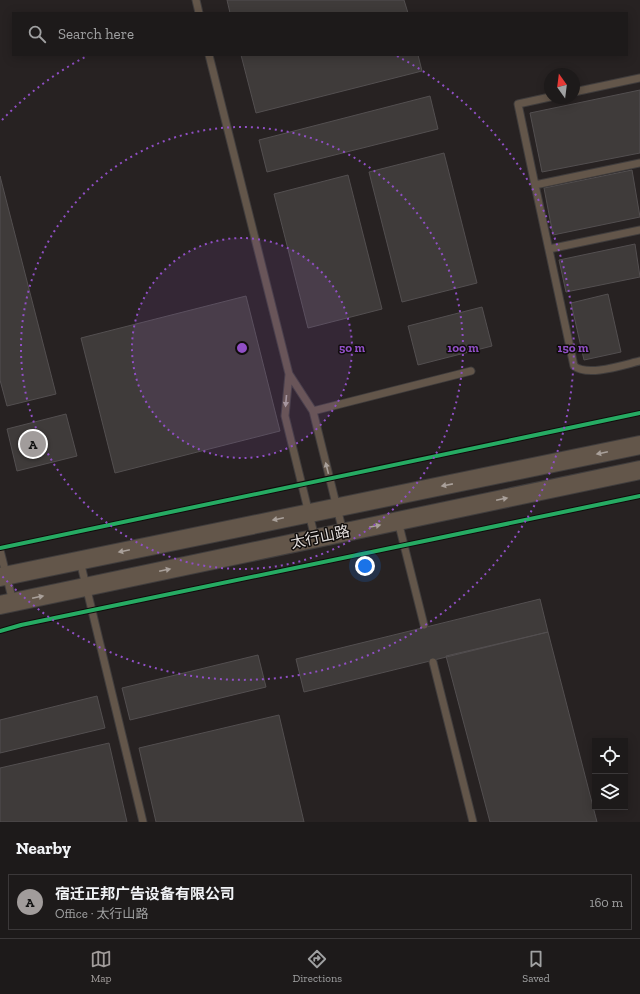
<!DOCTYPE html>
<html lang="en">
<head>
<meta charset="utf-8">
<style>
  body { margin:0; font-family:"Zilla Slab","Noto Sans SC",serif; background:#252323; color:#f1f3f6 }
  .controls { position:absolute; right:12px; bottom:12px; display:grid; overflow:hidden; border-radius:0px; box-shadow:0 2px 10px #0003 }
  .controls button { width:36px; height:36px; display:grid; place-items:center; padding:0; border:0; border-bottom:1px solid #3b3839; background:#1d1a1a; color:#f1f3f6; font:20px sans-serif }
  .compass { position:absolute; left:544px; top:68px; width:36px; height:36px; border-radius:50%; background:#1d1a1a; box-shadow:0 2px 10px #0003; rotate:346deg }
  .you { position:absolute; left:365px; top:566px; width:14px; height:14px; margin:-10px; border:3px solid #fff; border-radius:50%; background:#1a73e8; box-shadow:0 0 0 6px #1a73e833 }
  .badge { display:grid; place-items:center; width:26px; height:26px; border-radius:50%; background:#a19c9b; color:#111; font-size:13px; font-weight:700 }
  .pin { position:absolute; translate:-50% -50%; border:2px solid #fff; box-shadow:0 1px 4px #0006 }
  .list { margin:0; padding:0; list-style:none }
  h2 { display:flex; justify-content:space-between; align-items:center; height:52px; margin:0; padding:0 16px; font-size:17px }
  h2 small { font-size:13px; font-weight:400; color:#a0a1a2 }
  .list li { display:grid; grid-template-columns:26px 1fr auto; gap:12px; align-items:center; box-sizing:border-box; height:56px; margin:0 8px 8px; padding:0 8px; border:1px solid #3b3839; border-radius:0px }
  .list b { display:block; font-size:15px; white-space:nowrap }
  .list p { margin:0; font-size:13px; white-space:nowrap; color:#a0a1a2 }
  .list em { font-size:13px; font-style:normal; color:#a0a1a2 }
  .icon { flex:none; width:22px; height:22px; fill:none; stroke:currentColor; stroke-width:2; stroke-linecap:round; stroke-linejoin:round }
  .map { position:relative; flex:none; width:640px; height:822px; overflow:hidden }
  .search { position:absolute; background:#1d1a1a; box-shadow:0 2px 10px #0003; left:12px; right:12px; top:12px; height:44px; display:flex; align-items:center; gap:10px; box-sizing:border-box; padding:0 14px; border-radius:0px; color:#a0a1a2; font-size:15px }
  .sheet { height:116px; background:#1d1a1a }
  nav { display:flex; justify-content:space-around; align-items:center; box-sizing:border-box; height:56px; border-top:1px solid #3b3839; background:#1d1a1a; font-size:11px; color:#a0a1a2 }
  nav a { display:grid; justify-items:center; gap:2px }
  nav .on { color:#a19c9b }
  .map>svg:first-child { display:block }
</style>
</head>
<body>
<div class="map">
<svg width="640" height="822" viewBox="0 0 640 822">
  <rect width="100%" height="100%" fill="#272222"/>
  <path fill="#3f3b3a" stroke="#534f50" d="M 227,0 L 404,0 L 408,13 L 230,13 Z
    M 241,55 L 418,55 L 422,71 L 256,113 Z
    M 640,90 L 640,153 L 542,172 L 530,113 Z
    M 430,96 L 438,129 L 267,172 L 259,140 Z
    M 444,153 L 477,283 L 402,302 L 369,172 Z
    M 632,170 L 640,217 L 553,235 L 544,188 Z
    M 348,175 L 382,309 L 308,328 L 274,194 Z
    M 0,176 L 56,394 L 7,406 L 0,380 Z
    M 635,244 L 640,277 L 566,292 L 559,260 Z
    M 608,294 L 621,352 L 584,360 L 571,303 Z
    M 246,296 L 280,431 L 115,473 L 81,338 Z
    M 482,307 L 492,346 L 418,365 L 408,326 Z
    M 66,414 L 77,456 L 17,471 L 7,429 Z
    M 540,599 L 548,632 L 304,692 L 296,659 Z
    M 548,632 L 597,822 L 490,822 L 446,656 Z
    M 258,655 L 266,687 L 130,720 L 122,688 Z
    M 97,696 L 105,728 L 0,753 L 0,720 Z
    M 279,715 L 304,822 L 156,822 L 139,748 Z
    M 109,743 L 127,822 L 0,822 L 0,768 Z"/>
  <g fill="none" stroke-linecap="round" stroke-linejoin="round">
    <g stroke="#403d3d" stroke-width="9">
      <path id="service" d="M 196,0 L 199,13
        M 209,55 L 289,374
        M 574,92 L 640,78
        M 550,97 L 518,104 L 535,185 L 640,163
        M 535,185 L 574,366 C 588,377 623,365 640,361
        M 549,249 L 640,230
        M 313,411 L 471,371
        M 398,521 L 424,625
        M 315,538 L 285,416 L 289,374 L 313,411 L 343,532
        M 0,550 L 13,602
        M 80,561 L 143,822
        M 433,662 L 473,822"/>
    </g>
    <g stroke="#403d3d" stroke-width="20">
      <path id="tertiary" d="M 0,577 L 640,445
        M 0,605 L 640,470"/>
    </g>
    <use href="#service" stroke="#63564a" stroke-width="7"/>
    <use href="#tertiary" stroke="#63564a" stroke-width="18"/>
    <g stroke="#0f0c0b" stroke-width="6">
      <path id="cycleway" d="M 0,548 L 640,413
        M 0,631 L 21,625 L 640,496"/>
    </g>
    <use href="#cycleway" stroke="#26ab63" stroke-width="4"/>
  </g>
  <defs><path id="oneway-solid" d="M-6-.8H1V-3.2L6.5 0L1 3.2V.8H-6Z"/></defs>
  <g fill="#a9a09a">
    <use href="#oneway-solid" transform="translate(286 401) rotate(95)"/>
    <use href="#oneway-solid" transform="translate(602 453) rotate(168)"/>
    <use href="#oneway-solid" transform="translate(327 468) rotate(-104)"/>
    <use href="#oneway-solid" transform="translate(447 485) rotate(169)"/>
    <use href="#oneway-solid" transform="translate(502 499) rotate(-12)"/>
    <use href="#oneway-solid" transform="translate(278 519) rotate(168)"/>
    <use href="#oneway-solid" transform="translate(375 526) rotate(-12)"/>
    <use href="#oneway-solid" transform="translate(124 551) rotate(168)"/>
    <use href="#oneway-solid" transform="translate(165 570) rotate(-12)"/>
    <use href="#oneway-solid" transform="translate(38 597) rotate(-12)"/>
  </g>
  <circle cx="242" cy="348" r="110" fill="#904fc5" fill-opacity=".12"/>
  <g fill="none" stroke="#904fc5" stroke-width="2" stroke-dasharray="2 4">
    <circle cx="242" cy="348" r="110"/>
    <circle cx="242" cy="348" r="221"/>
    <path d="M2 120A331 331 0 0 1 87 56M397 56A331 331 0 1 1 2 576"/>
  </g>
  <g text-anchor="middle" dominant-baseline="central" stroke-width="3" stroke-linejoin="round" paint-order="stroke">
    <g font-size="15" fill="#e2dddc" stroke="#0f0c0b">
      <text transform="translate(320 537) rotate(-12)">太行山路</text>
    </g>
  </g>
  <circle cx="242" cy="348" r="6" fill="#904fc5" stroke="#0f0c0b" stroke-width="2"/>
  <g font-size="12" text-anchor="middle" font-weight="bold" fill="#904fc5" stroke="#0f0c0b" stroke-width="3" stroke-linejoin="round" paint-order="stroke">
    <text x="352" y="352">50 m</text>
    <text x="463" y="352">100 m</text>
    <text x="573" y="352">150 m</text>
  </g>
</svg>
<div class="controls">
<button><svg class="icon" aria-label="locate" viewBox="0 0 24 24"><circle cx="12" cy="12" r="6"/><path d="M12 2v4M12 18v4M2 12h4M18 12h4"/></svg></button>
<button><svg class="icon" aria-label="layers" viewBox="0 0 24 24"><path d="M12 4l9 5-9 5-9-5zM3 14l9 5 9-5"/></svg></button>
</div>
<svg class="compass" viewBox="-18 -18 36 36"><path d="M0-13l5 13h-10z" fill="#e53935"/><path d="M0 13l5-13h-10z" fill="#a0a1a2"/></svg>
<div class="you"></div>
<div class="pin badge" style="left:33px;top:444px">A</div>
<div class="search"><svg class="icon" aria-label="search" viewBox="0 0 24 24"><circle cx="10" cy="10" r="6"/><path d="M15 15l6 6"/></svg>Search here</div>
</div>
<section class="sheet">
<h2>Nearby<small></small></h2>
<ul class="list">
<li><span class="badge">A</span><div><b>宿迁正邦广告设备有限公司</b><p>Office · 太行山路</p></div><em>160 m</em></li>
</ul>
</section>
<nav>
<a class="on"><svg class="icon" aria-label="map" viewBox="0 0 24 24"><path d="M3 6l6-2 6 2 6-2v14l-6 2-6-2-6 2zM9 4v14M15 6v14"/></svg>Map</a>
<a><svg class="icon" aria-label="directions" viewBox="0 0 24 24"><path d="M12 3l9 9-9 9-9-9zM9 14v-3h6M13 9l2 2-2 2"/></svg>Directions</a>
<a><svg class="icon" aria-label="saved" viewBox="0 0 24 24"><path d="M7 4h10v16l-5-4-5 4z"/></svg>Saved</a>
</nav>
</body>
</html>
